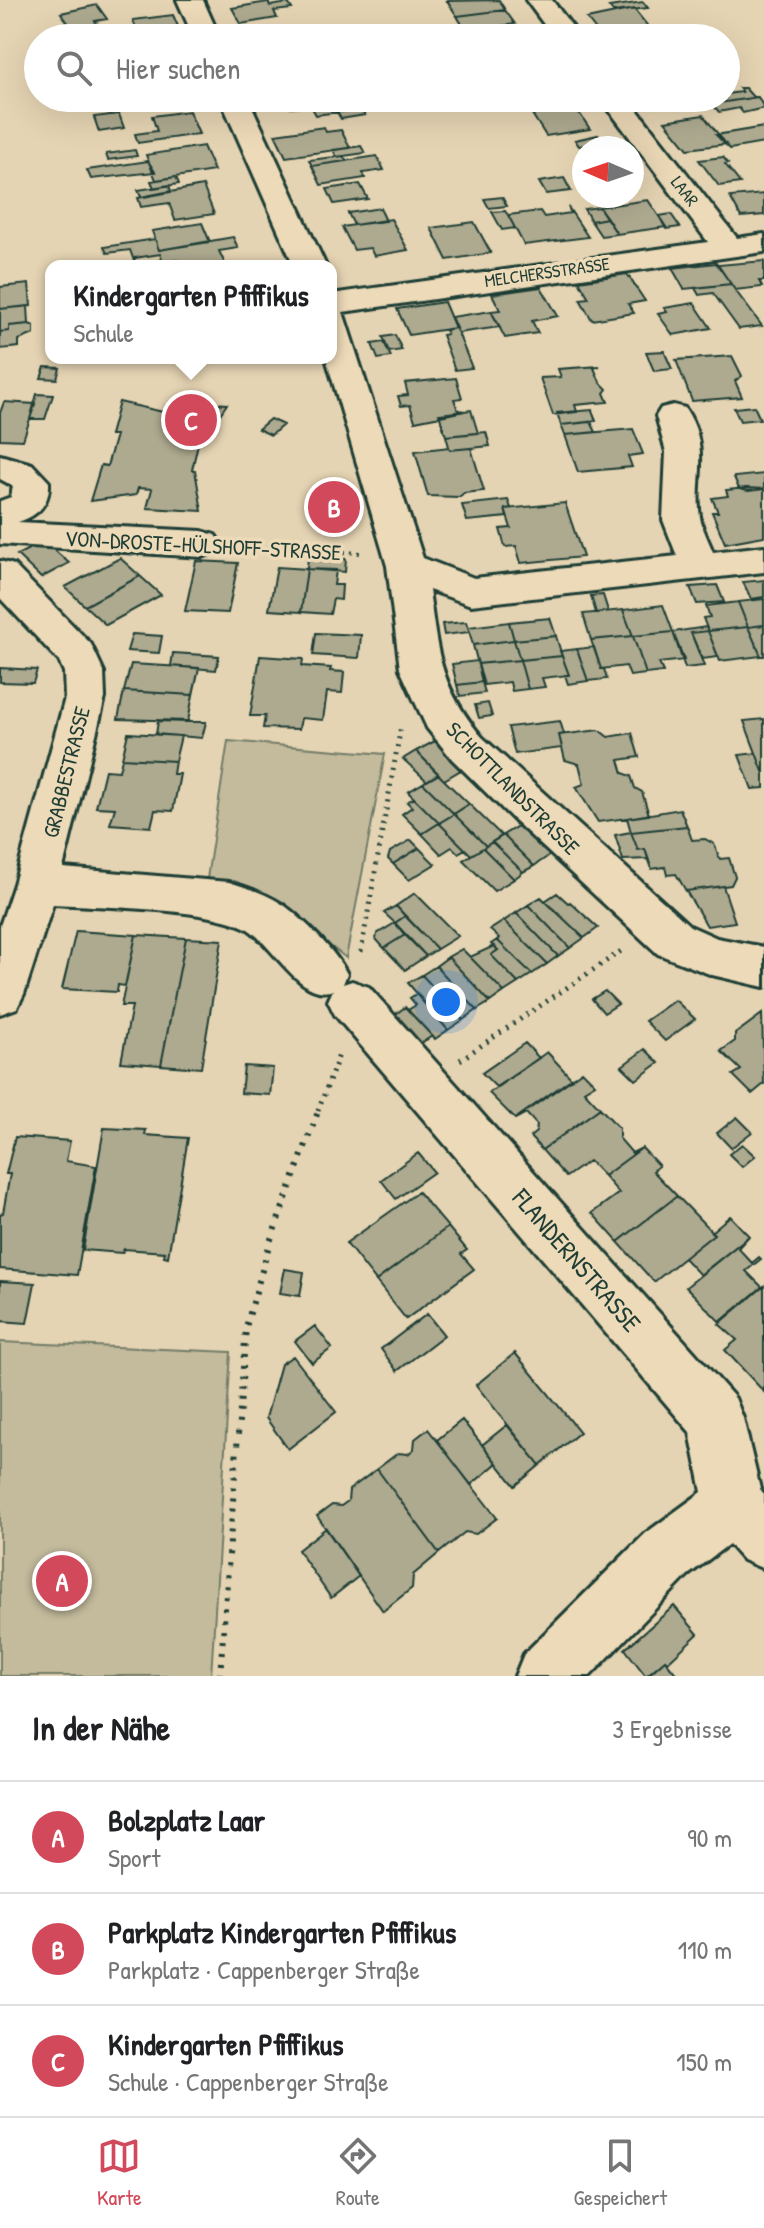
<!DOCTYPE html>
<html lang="de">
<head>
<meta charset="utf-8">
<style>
  body { margin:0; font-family:"Patrick Hand",sans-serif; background:#f2f2f2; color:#202124 }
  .compass { position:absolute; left:572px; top:136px; width:72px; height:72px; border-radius:50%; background:#fff; box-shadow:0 8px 32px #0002; rotate:272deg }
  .you { position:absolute; left:446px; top:1002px; width:28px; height:28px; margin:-20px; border:6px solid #fff; border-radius:50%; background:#1a73e8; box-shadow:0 0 0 12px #1a73e833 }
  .badge { display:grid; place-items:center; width:52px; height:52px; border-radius:50%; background:#d1495b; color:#fff; font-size:26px; font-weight:700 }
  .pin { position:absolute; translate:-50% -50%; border:4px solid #fff; box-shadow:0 2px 8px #0006 }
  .popup { position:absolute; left:45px; top:260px; width:292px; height:104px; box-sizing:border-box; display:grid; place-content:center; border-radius:16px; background:#fff; filter:drop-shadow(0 2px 6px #0005); font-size:26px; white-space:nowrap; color:#757577 }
  .popup b { font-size:30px; color:#202124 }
  .popup::after { content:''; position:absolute; left:50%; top:100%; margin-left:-16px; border:16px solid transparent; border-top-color:#fff }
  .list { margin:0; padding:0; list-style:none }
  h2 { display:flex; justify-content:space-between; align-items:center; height:104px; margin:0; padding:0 32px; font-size:34px }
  h2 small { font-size:26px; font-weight:400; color:#757577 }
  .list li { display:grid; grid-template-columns:52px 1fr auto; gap:24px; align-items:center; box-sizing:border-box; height:112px; padding:0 32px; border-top:2px solid #e0e0e0 }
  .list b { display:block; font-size:30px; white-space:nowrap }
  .list p { margin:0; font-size:26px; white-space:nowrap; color:#757577 }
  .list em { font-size:26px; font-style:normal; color:#757577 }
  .icon { flex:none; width:44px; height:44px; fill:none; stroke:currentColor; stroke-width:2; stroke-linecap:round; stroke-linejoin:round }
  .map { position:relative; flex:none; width:764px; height:1676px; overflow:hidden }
  .search { position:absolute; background:#fff; box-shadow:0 8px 32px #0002; left:24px; right:24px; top:24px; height:88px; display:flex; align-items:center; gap:20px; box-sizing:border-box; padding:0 28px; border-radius:44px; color:#757577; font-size:30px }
  .sheet { height:440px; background:#fff }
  nav { display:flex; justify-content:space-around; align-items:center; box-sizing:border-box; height:112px; border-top:2px solid #e0e0e0; background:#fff; font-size:22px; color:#757577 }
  nav a { display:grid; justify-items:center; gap:4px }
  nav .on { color:#d1495b }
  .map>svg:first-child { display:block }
</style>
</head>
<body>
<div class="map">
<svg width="764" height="1676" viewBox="0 0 764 1676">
  <rect width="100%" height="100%" fill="#e5d4b3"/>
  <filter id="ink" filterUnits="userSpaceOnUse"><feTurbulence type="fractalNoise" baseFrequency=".0125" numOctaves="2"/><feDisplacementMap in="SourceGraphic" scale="16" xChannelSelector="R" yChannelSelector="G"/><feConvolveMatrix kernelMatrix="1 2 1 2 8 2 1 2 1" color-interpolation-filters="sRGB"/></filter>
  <g filter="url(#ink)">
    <path fill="#c4bb9d" stroke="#727c68" stroke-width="2" d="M 228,741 L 385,754 L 346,958 L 282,908 L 206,885 Z
      M 0,1342 L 231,1352 L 211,1676 L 0,1676 Z"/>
    <path fill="#aeaa90" stroke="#1f3d34" stroke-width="2" d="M 499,0 L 505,10 L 457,16 L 447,1 Z
      M 268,2 L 270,6 L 288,3 L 292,9 L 274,11 L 277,18 L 241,24 L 232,8 Z
      M 643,2 L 648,8 L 613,12 L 609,7 Z
      M 97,5 L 107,19 L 95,21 L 108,38 L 79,38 L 61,13 Z
      M 634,9 L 650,29 L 598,33 L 587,19 Z
      M 505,10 L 515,24 L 466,31 L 457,16 Z
      M 173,15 L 180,31 L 131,38 L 129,32 L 143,32 L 141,27 L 136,28 L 133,20 Z
      M 739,88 L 745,88 L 753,97 L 758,97 L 712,104 L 708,98 L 726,98 L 726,94 L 742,92 Z
      M 758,97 L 764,108 L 743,113 L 739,108 L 719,112 L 712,104 Z
      M 125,98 L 177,98 L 178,99 L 128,108 Z
      M 302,98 L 362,98 L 368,108 L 316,115 L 311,106 L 291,108 L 291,102 Z
      M 537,98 L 569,98 L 590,129 L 546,136 L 523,100 Z
      M 652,98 L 695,98 L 697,100 L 658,106 Z
      M 361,109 L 365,115 L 341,119 L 337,112 Z
      M 189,111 L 199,134 L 138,143 L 135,134 L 157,131 L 152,116 Z
      M 119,114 L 124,128 L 99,132 L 94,117 Z
      M 703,115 L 726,144 L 688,149 L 665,121 Z
      M 324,127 L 326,132 L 341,130 L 350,148 L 286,157 L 275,134 Z
      M 764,127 L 764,143 L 730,149 L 716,135 Z
      M 598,135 L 603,143 L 579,146 L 575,140 Z
      M 203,146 L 214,171 L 156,180 L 146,155 Z
      M 361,146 L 365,153 L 337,157 L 333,150 Z
      M 135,150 L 137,156 L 108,160 L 106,154 Z
      M 343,156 L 346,161 L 312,166 L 309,160 Z
      M 377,156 L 384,170 L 363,173 L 365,178 L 321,185 L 312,166 Z
      M 723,157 L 728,163 L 725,164 L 740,183 L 719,186 L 699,160 Z
      M 148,161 L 155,172 L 91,179 L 87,170 Z
      M 176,177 L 179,184 L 154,188 L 151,181 Z
      M 564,178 L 571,191 L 546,194 L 539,182 Z
      M 360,184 L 368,199 L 334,204 L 327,189 Z
      M 169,185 L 171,191 L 141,197 L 138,190 Z
      M 203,186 L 214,214 L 175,220 L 169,203 L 141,207 L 138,198 Z
      M 764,194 L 764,215 L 741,217 L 730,197 Z
      M 502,197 L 507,206 L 489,208 L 484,199 Z
      M 648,200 L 666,227 L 617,234 L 599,207 Z
      M 568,207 L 588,237 L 524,245 L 508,215 L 540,211 L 544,217 L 571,213 Z
      M 599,207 L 607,218 L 591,221 L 584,209 Z
      M 380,208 L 386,221 L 354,225 L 348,213 Z
      M 505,211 L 508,215 L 515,228 L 502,230 L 492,212 Z
      M 671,214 L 680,227 L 666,229 L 665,227 L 659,216 Z
      M 607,218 L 617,234 L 601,236 L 591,221 Z
      M 391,219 L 408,250 L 374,256 L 370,248 L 354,250 L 342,227 Z
      M 474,222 L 491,253 L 447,260 L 431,228 Z
      M 202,223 L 210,242 L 159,250 L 152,231 Z
      M 233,237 L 238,248 L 219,251 L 226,266 L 179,266 L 177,260 L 157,264 L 156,261 L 162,260 L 160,254 L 135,258 L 134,261 L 130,250 L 107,253 L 104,247 L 155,239 L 159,250 Z
      M 764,261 L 764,281 L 759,281 L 762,287 L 735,290 L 718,265 Z
      M 716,263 L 731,284 L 684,289 L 672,268 Z
      M 627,274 L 645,301 L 628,304 L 634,313 L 592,320 L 580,299 L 589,298 L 579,281 Z
      M 29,284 L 31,306 L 0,309 L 0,287 Z
      M 731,284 L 735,290 L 762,326 L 739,329 L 713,293 L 699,295 L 695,288 Z
      M 541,287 L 558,316 L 532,321 L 538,333 L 505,338 L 491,311 L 500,310 L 492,294 Z
      M 444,302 L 455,328 L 409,335 L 397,309 Z
      M 694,303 L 711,328 L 673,335 L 658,314 L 667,312 L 664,308 Z
      M 28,306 L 29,324 L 9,326 L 9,331 L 0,332 L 0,309 Z
      M 491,311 L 500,327 L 458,333 L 451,317 Z
      M 29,324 L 34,326 L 34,334 L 19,340 L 19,347 L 0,349 L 0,332 L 9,331 L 9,326 Z
      M 455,328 L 458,333 L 472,368 L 455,370 L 442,335 L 447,334 L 445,330 Z
      M 395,335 L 402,350 L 389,352 L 383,337 Z
      M 384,342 L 391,357 L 378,359 L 372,344 Z
      M 664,351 L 672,369 L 654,371 L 646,352 Z
      M 732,356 L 742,376 L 735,381 L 742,397 L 692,401 L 676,360 Z
      M 600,366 L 594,368 L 600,382 L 607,389 L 604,393 L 608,402 L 575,405 L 577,412 L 553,415 L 540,378 L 561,377 L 558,369 Z
      M 45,367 L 60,368 L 57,379 L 41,378 Z
      M 456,378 L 462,398 L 454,399 L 458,410 L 465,411 L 415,421 L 410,405 L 401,406 L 398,396 L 408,395 L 405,383 Z
      M 37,394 L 53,395 L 45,419 L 30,419 Z
      M 175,401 L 227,404 L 203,439 L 199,439 L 192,470 L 195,470 L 202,511 L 147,508 L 152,489 L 138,488 L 136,495 L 90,501 L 101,465 L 107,466 L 116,435 L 110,435 L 119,402 L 172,414 Z
      M 4,402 L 35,404 L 23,440 L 0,439 L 0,413 Z
      M 754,406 L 760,419 L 740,421 L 734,408 Z
      M 471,410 L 478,433 L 446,436 L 439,414 Z
      M 592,410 L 596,421 L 561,425 L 557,413 Z
      M 270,419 L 283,425 L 271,435 L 258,429 Z
      M 591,422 L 596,432 L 565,435 L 561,425 Z
      M 633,429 L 643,454 L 628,456 L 632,467 L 578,472 L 565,435 Z
      M 486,432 L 490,446 L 450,450 L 446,436 Z
      M 449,447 L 450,450 L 471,448 L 484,491 L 464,493 L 459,497 L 428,496 L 415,451 Z
      M 764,474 L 764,489 L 748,491 L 739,489 L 734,477 Z
      M 746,488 L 764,489 L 764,536 L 725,543 L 712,512 L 718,512 L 712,498 L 728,496 L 726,490 Z
      M 508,500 L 511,508 L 505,509 L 507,517 L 467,521 L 462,505 Z
      M 565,503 L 583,557 L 521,563 L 516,546 L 505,547 L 500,529 L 511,528 L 505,509 Z
      M 44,541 L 69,563 L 41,578 L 17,555 Z
      M 308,557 L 346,559 L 345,572 L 307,569 Z
      M 120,558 L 140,576 L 85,606 L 65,587 Z
      M 196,561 L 238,563 L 228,613 L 185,611 Z
      M 277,567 L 307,569 L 301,612 L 269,610 Z
      M 307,569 L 336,570 L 334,585 L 342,585 L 341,600 L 333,599 L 330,614 L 301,612 Z
      M 140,576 L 161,595 L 106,625 L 85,606 Z
      M 764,580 L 764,597 L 751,599 L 743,582 Z
      M 717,585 L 724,602 L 697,604 L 690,587 Z
      M 603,595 L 608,611 L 596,613 L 591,596 Z
      M 764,599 L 764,625 L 748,627 L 738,602 Z
      M 738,602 L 748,627 L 708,631 L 703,618 L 710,617 L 706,606 Z
      M 663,605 L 673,632 L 633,636 L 623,610 Z
      M 623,610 L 633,636 L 591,640 L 583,614 Z
      M 550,618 L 556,636 L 514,640 L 509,622 Z
      M 466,622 L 470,632 L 444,635 L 442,624 Z
      M 509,622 L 514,640 L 473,645 L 468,627 Z
      M 764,625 L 764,656 L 761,656 L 748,627 Z
      M 706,627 L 708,631 L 691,633 L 704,666 L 685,668 L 673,632 Z
      M 748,627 L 761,656 L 720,661 L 708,631 Z
      M 708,631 L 718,657 L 702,659 L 691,633 Z
      M 673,632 L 684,660 L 659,663 L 663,672 L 646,674 L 633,636 Z
      M 316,633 L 361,635 L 359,658 L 313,655 Z
      M 132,634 L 162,636 L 159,653 L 127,651 Z
      M 556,636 L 562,656 L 520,660 L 514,640 Z
      M 633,636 L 646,674 L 630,676 L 626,666 L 601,669 L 591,640 Z
      M 514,640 L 520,660 L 478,664 L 473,645 Z
      M 594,647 L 601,669 L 604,669 L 607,679 L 588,681 L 577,649 Z
      M 577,649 L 588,681 L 568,684 L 565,675 L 569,675 L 560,651 Z
      M 173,653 L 219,656 L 216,670 L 171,666 Z
      M 260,656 L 303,659 L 302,666 L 331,668 L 330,671 L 344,672 L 342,693 L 327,692 L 323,720 L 301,718 L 299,729 L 263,728 L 265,716 L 250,716 Z
      M 562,656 L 569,675 L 542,678 L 545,687 L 528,689 L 520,660 Z
      M 520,660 L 528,689 L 512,691 L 510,682 L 484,685 L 478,664 Z
      M 477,661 L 482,682 L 457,685 L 452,664 Z
      M 131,664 L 199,668 L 193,695 L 124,691 Z
      M 0,668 L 37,670 L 33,683 L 0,682 Z
      M 482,682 L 485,693 L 460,696 L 457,685 Z
      M 124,691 L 193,695 L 188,721 L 118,719 Z
      M 488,703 L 492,716 L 479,718 L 475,705 Z
      M 764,719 L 764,774 L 744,721 Z
      M 158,721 L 187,722 L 206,722 L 202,738 L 156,734 Z
      M 560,721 L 564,734 L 559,735 L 562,748 L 515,754 L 508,727 Z
      M 599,730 L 608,737 L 632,733 L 639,757 L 619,760 L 623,773 L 631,776 L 635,788 L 642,792 L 649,815 L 598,822 L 576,787 L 584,784 L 579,764 L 565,760 L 559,735 Z
      M 128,733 L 181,736 L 175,761 L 122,758 Z
      M 435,741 L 464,768 L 444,780 L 416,751 Z
      M 416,751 L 439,774 L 427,781 L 403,759 Z
      M 756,753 L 764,774 L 764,788 L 752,789 L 739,755 Z
      M 122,758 L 175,761 L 173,774 L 180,774 L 173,811 L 155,810 L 151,827 L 110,824 L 115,808 L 96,807 L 105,770 L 119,771 Z
      M 438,774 L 444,780 L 469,804 L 454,814 L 423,783 Z
      M 423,783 L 454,814 L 439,823 L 408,792 Z
      M 414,798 L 439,823 L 422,834 L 402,814 L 412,807 L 407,802 Z
      M 469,804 L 502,836 L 486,846 L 454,814 Z
      M 680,809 L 687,826 L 631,832 L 627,818 Z
      M 454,814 L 486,846 L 471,855 L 439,823 Z
      M 439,823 L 465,849 L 458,853 L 452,847 L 441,854 L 422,834 Z
      M 521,824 L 553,853 L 534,866 L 503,835 Z
      M 687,826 L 692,840 L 705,839 L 714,844 L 720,859 L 729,858 L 735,877 L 731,885 L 686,891 L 676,874 L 667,875 L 665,867 L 652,869 L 645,849 L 638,850 L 631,832 Z
      M 631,832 L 638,850 L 645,849 L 648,859 L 623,860 L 615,835 Z
      M 503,835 L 534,866 L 523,872 L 492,842 Z
      M 411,840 L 419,848 L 393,864 L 388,859 L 390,852 Z
      M 492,842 L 523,872 L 514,879 L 483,848 Z
      M 419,848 L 435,864 L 409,880 L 393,864 Z
      M 483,848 L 514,879 L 494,891 L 463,860 Z
      M 723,886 L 735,922 L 707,926 L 686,891 Z
      M 415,893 L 458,936 L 437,949 L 396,906 Z
      M 557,893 L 568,903 L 570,902 L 598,928 L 584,938 L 545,901 Z
      M 541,897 L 545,901 L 584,938 L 570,948 L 528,905 Z
      M 528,905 L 570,948 L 558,956 L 516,913 Z
      M 396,906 L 405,916 L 395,923 L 384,913 Z
      M 516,913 L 558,956 L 547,964 L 504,921 Z
      M 405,916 L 437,949 L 426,956 L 395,923 Z
      M 504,921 L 547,964 L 532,974 L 497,940 L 499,938 L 490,930 Z
      M 395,923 L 405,935 L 384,948 L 376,939 L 377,934 Z
      M 76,931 L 136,935 L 125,986 L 118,985 L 117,992 L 62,989 Z
      M 136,935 L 186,938 L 161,1065 L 121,1062 L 132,1006 L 121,1006 Z
      M 405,935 L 426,956 L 405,970 L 384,948 Z
      M 186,938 L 222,940 L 201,1068 L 161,1065 Z
      M 497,940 L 532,974 L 518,983 L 491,955 L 498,950 L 491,944 Z
      M 494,946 L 498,950 L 491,955 L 518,983 L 504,992 L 470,957 Z
      M 462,949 L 470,957 L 504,992 L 490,1002 L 448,957 Z
      M 448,957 L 490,1002 L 477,1010 L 436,966 Z
      M 436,966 L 477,1010 L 463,1020 L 422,975 Z
      M 422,975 L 463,1020 L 448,1030 L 408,983 Z
      M 605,991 L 618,1004 L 604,1013 L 592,999 Z
      M 416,994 L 448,1030 L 435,1039 L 408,1010 L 416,1005 L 410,998 Z
      M 675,1000 L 695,1019 L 665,1041 L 645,1021 Z
      M 405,1007 L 432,1036 L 417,1046 L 392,1017 Z
      M 762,1014 L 764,1084 L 752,1094 L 733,1075 L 741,1070 L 721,1051 L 735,1041 L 735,1034 Z
      M 525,1043 L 539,1058 L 496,1087 L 482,1073 Z
      M 645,1049 L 659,1063 L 636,1080 L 622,1066 Z
      M 547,1052 L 572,1079 L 515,1119 L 489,1093 Z
      M 244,1066 L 273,1068 L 270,1095 L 241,1093 Z
      M 582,1071 L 595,1084 L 584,1091 L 600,1108 L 542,1150 L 530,1137 L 536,1132 L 537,1125 L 526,1113 L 515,1119 Z
      M 600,1108 L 619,1128 L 619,1138 L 632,1153 L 642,1148 L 604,1176 L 589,1161 L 566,1177 L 542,1150 Z
      M 737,1117 L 752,1132 L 731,1148 L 717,1133 Z
      M 104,1128 L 146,1130 L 145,1135 L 188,1138 L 168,1257 L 164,1256 L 165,1252 L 124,1249 L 122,1253 L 83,1250 Z
      M 15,1137 L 70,1141 L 66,1161 L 96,1166 L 77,1275 L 0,1269 L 0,1214 L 3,1213 L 10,1174 L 6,1174 Z
      M 742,1144 L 755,1156 L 742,1167 L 729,1154 Z
      M 642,1148 L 659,1166 L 653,1171 L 677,1196 L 618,1242 L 592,1213 L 619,1193 L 604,1176 Z
      M 418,1153 L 434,1172 L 396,1199 L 381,1180 Z
      M 418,1192 L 448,1227 L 376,1281 L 346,1243 Z
      M 677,1196 L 714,1234 L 654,1282 L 618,1242 Z
      M 730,1216 L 749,1236 L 700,1275 L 684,1258 L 714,1234 L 711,1232 Z
      M 448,1227 L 467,1250 L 461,1254 L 474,1269 L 406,1319 L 376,1281 Z
      M 749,1236 L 738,1248 L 752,1263 L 759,1257 L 761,1259 L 746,1271 L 762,1287 L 720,1322 L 686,1287 Z
      M 285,1269 L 304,1272 L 300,1296 L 280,1293 Z
      M 0,1281 L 35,1283 L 27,1323 L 0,1321 Z
      M 764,1286 L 764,1392 L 725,1350 L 737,1340 L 719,1324 Z
      M 427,1314 L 444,1335 L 397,1371 L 381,1349 Z
      M 315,1326 L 332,1348 L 312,1363 L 295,1341 Z
      M 515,1353 L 580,1432 L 540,1465 L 476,1385 Z
      M 293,1356 L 336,1412 L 288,1449 L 266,1418 L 281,1364 Z
      M 462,1420 L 497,1463 L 471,1485 L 437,1440 Z
      M 507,1425 L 540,1465 L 515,1486 L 482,1445 Z
      M 428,1429 L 497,1518 L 476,1534 L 465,1532 L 439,1553 L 377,1469 L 398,1453 L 408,1454 L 414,1449 L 415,1439 Z
      M 377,1469 L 439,1553 L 413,1575 L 412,1588 L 383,1611 L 317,1516 L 332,1505 L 341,1506 L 348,1501 L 349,1490 Z
      M 326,1528 L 359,1576 L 331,1598 L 298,1550 Z
      M 674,1606 L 698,1634 L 668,1662 L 665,1660 L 646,1676 L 625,1649 Z
      M 665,1660 L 678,1676 L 647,1676 Z"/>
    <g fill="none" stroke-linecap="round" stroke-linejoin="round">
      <g stroke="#1f3d34" stroke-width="6">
        <path id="minor" d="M 177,0 L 203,0 L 220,38 L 194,38 Z
          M 526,0 L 552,0 L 581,38 L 554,38 Z
          M 220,98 L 248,98 L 326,266 L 294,266 Z
          M 600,98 L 628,98 L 737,238 L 764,234 L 764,252 L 343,312 L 423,558 L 474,578 L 677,556 L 663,520 L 666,452 L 656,416 L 661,408 L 673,405 L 685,408 C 713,450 692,482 701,522 C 704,532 709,542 713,552 L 764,546 L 764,572 L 471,605 L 429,590 C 438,654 439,685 482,737 L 690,926 L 717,938 L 764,947 L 764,987 L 712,975 L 658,954 L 514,820 L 452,759 L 427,728 L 400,669 L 387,566 L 326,358 L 331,358 L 331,294 L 708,242 Z
          M 0,455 L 32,464 L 49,482 C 50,505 37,516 18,522 L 202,531 L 215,535 L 221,544 L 215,553 L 202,557 L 0,544 L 0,501 L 11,497 L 13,486 L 0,479 Z
          M 0,561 L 14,565 L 91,644 L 104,672 L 105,698 L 63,868 L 229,882 C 246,887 267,894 282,904 C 303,918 337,953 347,974 L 343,984 L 352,981 L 369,987 L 735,1398 L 743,1418 L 760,1489 L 764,1494 L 764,1569 L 743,1560 L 729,1544 L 688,1575 L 590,1676 L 515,1676 L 524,1654 L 646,1533 L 702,1492 L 690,1432 L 335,1015 L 328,1001 L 333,990 C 301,1002 273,945 248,929 C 213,908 99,907 53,904 L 24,994 L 17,1008 L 0,1014 L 0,926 L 14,884 L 65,698 L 64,672 L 59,661 L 0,598 Z"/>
      </g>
      <path stroke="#1f3d34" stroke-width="4" stroke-dasharray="2 5" stroke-linecap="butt" d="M 239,546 L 361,553"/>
      <path stroke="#1f3d34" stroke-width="5" stroke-dasharray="2 6" stroke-linecap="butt" d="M 361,952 L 401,726
        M 460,1060 L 624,949
        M 318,1111 L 340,1052"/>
      <path stroke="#1f3d34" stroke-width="6" stroke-dasharray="3 8" stroke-linecap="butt" d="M 220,1676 L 246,1327 L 270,1242 L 319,1109"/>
      <use href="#minor" fill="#eddab8" fill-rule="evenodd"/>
    </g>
  </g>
  <g text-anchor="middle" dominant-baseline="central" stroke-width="7" stroke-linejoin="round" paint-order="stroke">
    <g font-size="18" fill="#1f3d34" stroke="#eddab8">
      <text transform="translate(685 191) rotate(52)">LAAR</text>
      <text transform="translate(547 272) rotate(-8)">MELCHERSSTRASSE</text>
    </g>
    <g font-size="22" fill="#1f3d34" stroke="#eddab8">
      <text transform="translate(203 545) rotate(3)">VON-DROSTE-HÜLSHOFF-STRASSE</text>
      <text transform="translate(66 772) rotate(-76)">GRABBESTRASSE</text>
      <text transform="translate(513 788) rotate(45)">SCHOTTLANDSTRASSE</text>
    </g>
    <g font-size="26" fill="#1f3d34" stroke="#eddab8">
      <text transform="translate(577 1260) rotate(49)">FLANDERNSTRASSE</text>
    </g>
  </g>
</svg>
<svg class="compass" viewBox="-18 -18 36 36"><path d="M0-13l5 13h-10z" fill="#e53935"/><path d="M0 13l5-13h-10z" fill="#757577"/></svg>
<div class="you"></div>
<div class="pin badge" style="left:62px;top:1581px">A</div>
<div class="pin badge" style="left:334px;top:507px">B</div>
<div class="pin badge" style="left:191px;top:420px">C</div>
<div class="popup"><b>Kindergarten Pfiffikus</b>Schule</div>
<div class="search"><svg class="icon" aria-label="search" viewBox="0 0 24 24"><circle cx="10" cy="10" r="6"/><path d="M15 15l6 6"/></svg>Hier suchen</div>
</div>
<section class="sheet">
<h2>In der Nähe<small>3 Ergebnisse</small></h2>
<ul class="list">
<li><span class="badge">A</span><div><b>Bolzplatz Laar</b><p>Sport</p></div><em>90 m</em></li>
<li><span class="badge">B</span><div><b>Parkplatz Kindergarten Pfiffikus</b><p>Parkplatz · Cappenberger Straße</p></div><em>110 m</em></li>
<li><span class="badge">C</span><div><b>Kindergarten Pfiffikus</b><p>Schule · Cappenberger Straße</p></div><em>150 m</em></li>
</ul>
</section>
<nav>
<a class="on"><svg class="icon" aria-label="map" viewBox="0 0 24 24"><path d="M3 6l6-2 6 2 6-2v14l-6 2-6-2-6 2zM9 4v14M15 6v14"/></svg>Karte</a>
<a><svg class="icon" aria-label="directions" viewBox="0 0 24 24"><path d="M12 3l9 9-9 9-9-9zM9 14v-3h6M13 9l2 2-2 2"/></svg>Route</a>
<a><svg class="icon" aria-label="saved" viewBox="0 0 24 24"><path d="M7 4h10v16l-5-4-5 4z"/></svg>Gespeichert</a>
</nav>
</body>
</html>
